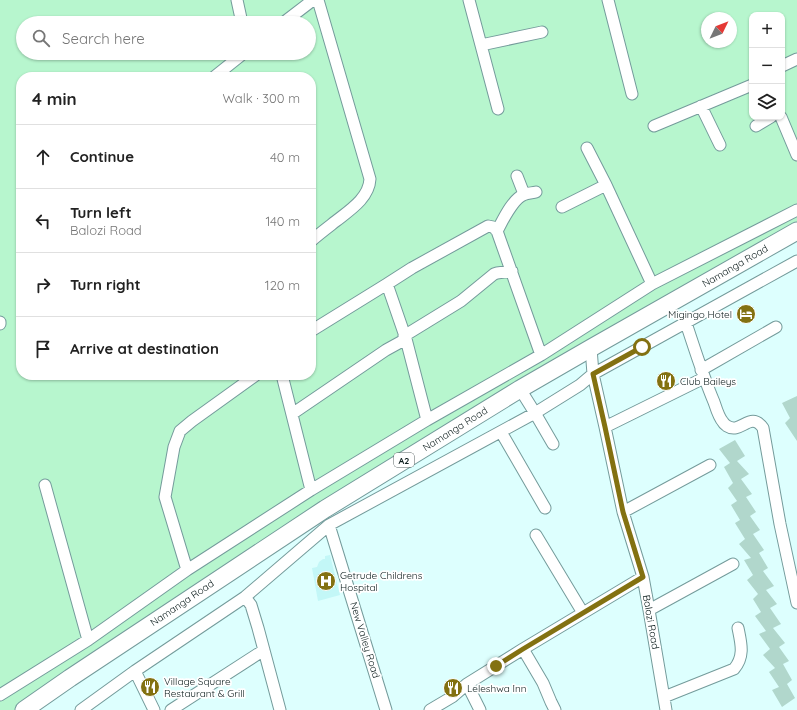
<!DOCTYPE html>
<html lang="en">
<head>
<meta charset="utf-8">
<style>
  body { margin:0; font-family:Quicksand,sans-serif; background:#f2f2f2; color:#222 }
  .controls { position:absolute; right:12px; top:12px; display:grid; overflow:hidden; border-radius:8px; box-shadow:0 1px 3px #0004 }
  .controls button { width:36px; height:36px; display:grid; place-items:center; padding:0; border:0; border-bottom:1px solid #e0e0e0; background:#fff; color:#222; font:20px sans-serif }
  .compass { position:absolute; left:701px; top:12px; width:36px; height:36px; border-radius:50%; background:#fff; box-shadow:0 1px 3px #0004; rotate:47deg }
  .stop { position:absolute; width:12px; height:12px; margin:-9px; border:3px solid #837111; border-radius:50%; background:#fff }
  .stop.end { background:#837111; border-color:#fff; box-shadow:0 1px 4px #0008 }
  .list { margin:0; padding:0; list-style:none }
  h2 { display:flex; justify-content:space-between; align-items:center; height:52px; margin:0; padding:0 16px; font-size:17px }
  h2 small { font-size:13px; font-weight:400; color:#767676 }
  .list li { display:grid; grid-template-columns:26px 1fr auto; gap:12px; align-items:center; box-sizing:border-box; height:64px; padding:0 16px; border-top:1px solid #e0e0e0 }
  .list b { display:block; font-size:15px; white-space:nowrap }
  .list p { margin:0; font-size:13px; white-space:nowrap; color:#767676 }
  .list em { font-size:13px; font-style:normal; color:#767676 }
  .icon { flex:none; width:22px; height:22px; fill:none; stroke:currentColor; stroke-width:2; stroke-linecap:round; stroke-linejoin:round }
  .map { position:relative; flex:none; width:797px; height:710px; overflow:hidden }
  .search { position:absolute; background:#fff; box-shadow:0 1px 3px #0004; left:16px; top:16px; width:300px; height:44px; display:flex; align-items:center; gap:10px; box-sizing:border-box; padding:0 14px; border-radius:22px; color:#767676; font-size:15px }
  .panel { position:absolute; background:#fff; box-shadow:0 1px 3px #0004; left:16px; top:72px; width:300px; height:308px; border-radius:16px }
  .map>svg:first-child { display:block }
</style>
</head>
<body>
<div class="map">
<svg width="797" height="710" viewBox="0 0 797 710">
  <rect width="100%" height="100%" fill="#ddfffe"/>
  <path fill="#c3f7f7" d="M 330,555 L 340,595 L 318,601 L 312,568 L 317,567 L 319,562 L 323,559 L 325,559 L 325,556 Z"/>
  <path fill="#b7f6ce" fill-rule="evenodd" d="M 0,0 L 797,0 L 797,229 L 591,348 L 24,710 L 0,710 ZM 752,15 L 782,15 L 782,117 L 752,117 ZM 707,18 L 731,18 L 731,42 L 707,42 ZM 23,23 L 309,23 L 309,53 L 23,53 ZM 21,77 L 311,77 L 311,375 L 21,375 Z"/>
  <path fill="#b1d7cc" d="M 797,396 L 797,441 L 785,423 L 790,418 L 782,403 Z
    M 735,440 L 745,456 L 737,461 L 749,474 L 741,479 L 752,494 L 746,497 L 756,512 L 750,516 L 760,530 L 753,534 L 764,550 L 759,553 L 768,568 L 763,571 L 774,586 L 766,590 L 777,604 L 770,608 L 781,624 L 773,628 L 785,643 L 779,647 L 789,661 L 783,664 L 792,680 L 787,684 L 795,698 L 782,707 L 772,690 L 779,687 L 769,672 L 775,668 L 763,655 L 770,649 L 759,634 L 766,631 L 755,616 L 761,612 L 753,599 L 758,594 L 747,580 L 753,575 L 744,560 L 751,558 L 739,544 L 745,539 L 735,523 L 740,520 L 731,505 L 737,501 L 728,488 L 733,483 L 724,467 L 730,463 L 719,449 Z"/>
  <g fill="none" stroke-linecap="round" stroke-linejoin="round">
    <g stroke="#749b9b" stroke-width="13">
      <path id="minor" d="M 237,0 L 242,23
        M 469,0 L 498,109
        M 608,0 L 632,94
        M 283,23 L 313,0
        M 481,45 L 542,32
        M 782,66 L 797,59
        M 214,77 L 244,53
        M 701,106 L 720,145
        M 781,117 L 797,155
        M 654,126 L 752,85
        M 756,126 L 771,117
        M 587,148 L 606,185 L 652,284
        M 517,176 L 524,194
        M 562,207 L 606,185
        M 497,231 C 503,220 512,200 523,195 C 527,193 532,193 536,192
        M 311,241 C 319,234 327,228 336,221 C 350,210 369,198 370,179 L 318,0
        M 0,322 L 0,324
        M 686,323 C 695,350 703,376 714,402 C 716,408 719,418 723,422 C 724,424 726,425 727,426 C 741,435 750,410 763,428 L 780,524 L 797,603
        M 311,331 L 387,284
        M 404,336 L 461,301 L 494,274 L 497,273 L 512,271
        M 591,348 L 593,374 L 605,427 L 623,512 L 643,577 L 649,610 L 666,710
        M 701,370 L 776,327
        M 282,375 L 311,490
        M 520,389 L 535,413 L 553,444
        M 292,414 L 386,350 L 406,339
        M 427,420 L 406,339 L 387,284 L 412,268 L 488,226 L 493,227 L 497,231 L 541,355
        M 605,427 L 704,378
        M 501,432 L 545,508
        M 45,485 L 88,640
        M 623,512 L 710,465
        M 329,525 L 386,710
        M 536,535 L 583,613
        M 187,570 L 165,497 L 174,447 L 180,431 L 192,421 L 256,375
        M 245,597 L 251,605 L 258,628 L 280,710
        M 649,610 L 733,564
        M 523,649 L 643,577
        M 135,671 L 154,710
        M 467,684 L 480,710
        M 0,695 L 88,640 L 187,570 L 311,490 L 427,420 L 541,355 L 652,284 L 797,210
        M 664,697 L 734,669 C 745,656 741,643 738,628
        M 81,710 L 135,671 L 245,597 L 329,525 L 535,413 L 580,385 L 593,374 L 797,261
        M 171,710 L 264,650
        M 430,710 L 452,697 L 467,684 L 523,649 L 543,683 L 551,702 L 555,710"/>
    </g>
    <g stroke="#749b9b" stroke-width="19">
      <path id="highway" d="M 24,710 L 70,678 L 325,509 L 520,389 L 591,348 L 797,231"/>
    </g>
    <use href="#minor" stroke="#fff" stroke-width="11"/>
    <use href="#highway" stroke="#fff" stroke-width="17"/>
  </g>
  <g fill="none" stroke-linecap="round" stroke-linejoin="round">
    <path stroke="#837111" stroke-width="5" d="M 496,666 L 523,649 L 643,577 L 623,512 L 605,427 L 593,374 L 642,347"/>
  </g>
  <defs>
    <g id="hotel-disc" transform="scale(1)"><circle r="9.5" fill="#837111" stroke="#fff"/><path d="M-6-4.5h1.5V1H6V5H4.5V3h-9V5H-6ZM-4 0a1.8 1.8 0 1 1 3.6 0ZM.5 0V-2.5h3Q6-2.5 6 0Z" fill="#fff"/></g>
    <g id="restaurant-disc" transform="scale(1)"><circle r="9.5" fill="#837111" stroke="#fff"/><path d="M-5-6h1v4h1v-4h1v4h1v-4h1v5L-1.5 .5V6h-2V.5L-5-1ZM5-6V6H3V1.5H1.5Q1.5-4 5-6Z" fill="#fff"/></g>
    <g id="hospital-disc" transform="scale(1)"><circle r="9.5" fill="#837111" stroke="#fff"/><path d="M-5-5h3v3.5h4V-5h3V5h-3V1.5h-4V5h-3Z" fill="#fff"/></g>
  </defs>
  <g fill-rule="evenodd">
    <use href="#hotel-disc" x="746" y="314"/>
    <use href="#restaurant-disc" x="666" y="381"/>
    <use href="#hospital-disc" x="326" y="581"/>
    <use href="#restaurant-disc" x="150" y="687"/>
    <use href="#restaurant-disc" x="453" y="688"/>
  </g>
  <g text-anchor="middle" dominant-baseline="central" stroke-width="3.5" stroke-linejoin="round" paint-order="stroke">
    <rect fill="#fff" stroke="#566161" stroke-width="1" x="394" y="453" width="20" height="14" rx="3"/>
    <g font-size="9" font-weight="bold" fill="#0d1d1d">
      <text x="404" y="460">A2</text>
    </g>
    <g font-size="10" fill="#0d1d1d" stroke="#fff">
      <text transform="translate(735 266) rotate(-30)">Namanga Road</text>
      <text transform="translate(455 429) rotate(-32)">Namanga Road</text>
      <text transform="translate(182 603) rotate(-34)">Namanga Road</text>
      <text transform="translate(651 622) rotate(80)">Balozi Road</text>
      <text transform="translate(365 640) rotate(73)">New Valley Road</text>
    </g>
    <g font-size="10" fill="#0d1d1d" stroke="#fff" text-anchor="start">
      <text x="732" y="314" text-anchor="end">Migingo Hotel</text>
      <text x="680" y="381">Club Baileys</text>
      <text x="340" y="575">Getrude Childrens<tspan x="340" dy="12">Hospital</tspan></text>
      <text x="164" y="681">Village Square<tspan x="164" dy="12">Restaurant &amp; Grill</tspan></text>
      <text x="467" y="688">Leleshwa Inn</text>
    </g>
  </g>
</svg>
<div class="controls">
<button>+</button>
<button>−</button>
<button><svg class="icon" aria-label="layers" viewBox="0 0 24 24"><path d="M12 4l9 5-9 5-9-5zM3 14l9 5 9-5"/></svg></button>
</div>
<svg class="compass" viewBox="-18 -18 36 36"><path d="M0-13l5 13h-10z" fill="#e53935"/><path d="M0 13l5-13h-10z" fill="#767676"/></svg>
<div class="stop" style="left:642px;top:347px"></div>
<div class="stop end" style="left:496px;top:666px"></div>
<div class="search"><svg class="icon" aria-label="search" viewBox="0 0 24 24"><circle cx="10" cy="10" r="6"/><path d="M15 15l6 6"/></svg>Search here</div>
<section class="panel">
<h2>4 min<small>Walk · 300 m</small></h2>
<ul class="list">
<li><svg class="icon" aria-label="ahead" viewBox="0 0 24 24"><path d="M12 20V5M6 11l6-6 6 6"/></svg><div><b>Continue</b></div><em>40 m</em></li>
<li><svg class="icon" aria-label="left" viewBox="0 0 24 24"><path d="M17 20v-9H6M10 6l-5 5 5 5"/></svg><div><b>Turn left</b><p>Balozi Road</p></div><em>140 m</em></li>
<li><svg class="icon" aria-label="right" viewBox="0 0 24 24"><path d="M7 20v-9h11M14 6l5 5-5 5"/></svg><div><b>Turn right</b></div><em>120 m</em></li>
<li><svg class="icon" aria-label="arrive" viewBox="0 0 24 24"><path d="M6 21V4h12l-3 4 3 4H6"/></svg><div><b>Arrive at destination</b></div></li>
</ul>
</section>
</div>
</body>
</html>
